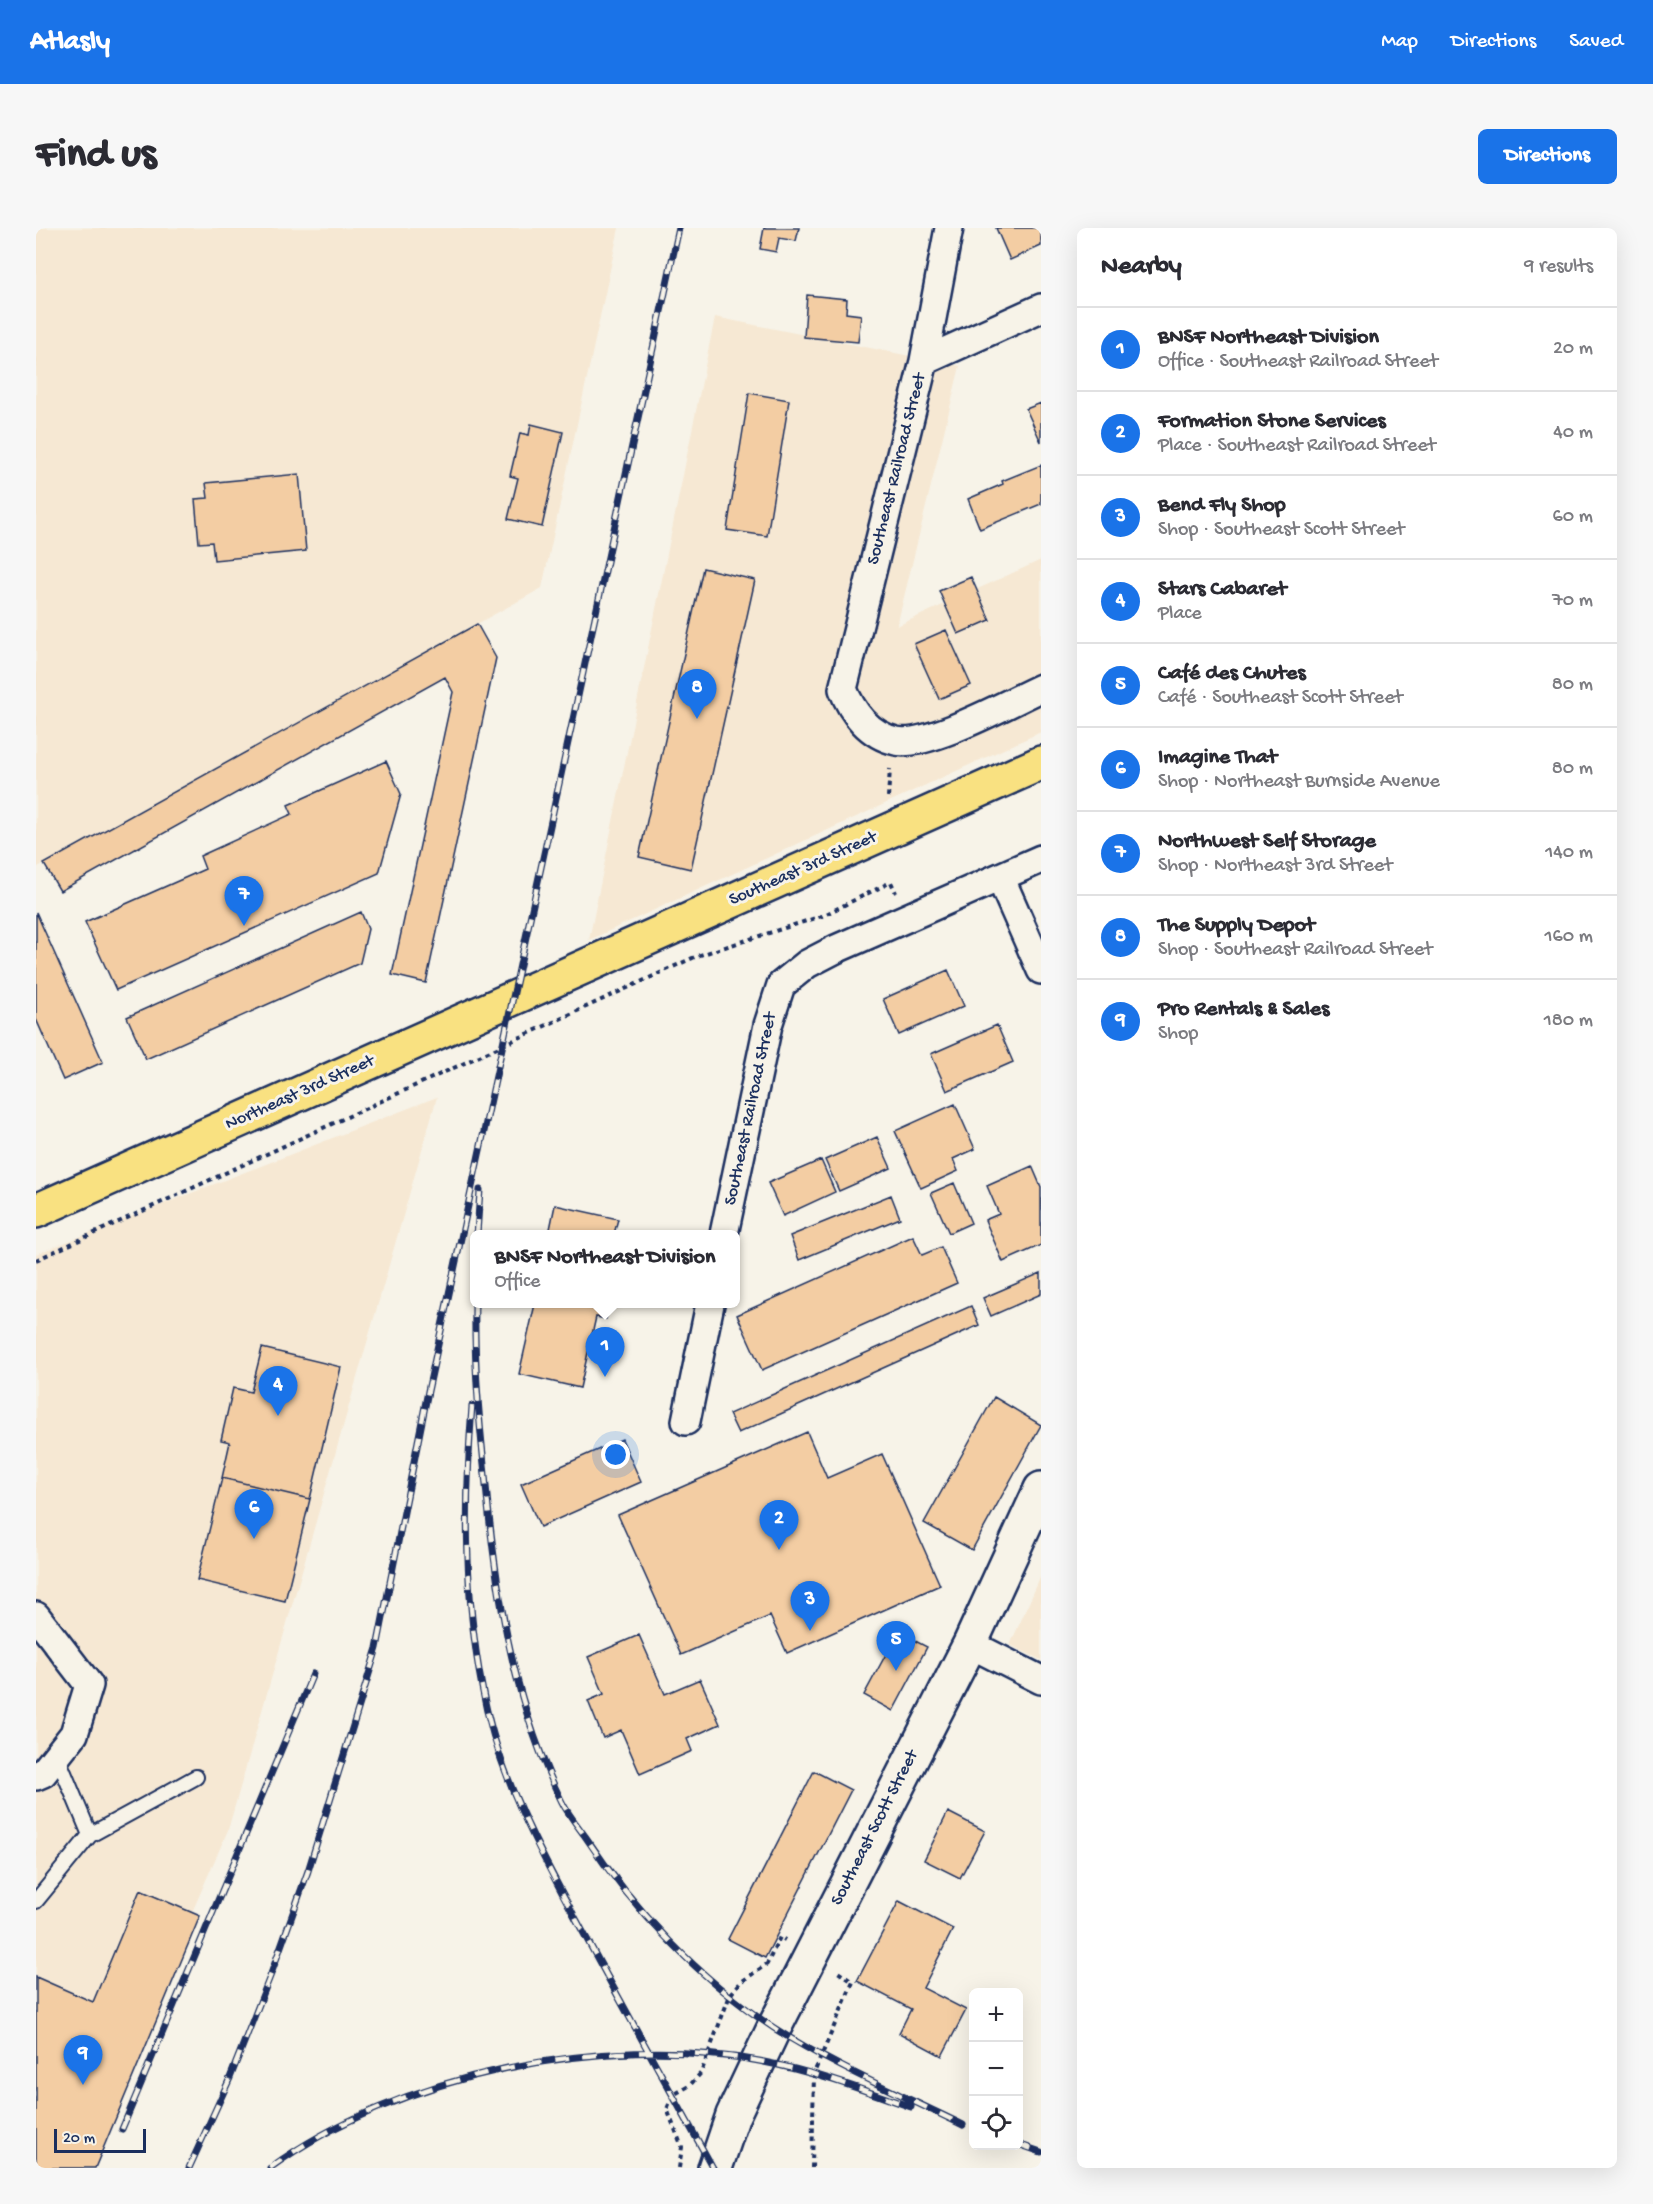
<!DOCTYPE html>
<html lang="en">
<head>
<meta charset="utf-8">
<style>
  body { margin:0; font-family:"Gochi Hand",sans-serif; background:#f7f7f7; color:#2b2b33 }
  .controls { position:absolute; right:18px; bottom:18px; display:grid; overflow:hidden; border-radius:9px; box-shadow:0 6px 24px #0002 }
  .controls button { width:54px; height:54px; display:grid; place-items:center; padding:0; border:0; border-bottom:2px solid #e1e1e2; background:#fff; color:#2b2b33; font:30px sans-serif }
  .scale { position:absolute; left:18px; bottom:15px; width:92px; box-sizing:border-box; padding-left:6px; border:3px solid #1b2f5e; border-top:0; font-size:16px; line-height:21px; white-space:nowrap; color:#1b2f5e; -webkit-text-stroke:4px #f7f3e8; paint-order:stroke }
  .you { position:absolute; left:580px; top:1227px; width:21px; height:21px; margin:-15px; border:4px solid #fff; border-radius:50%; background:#1a73e8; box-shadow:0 0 0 9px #1a73e833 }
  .badge { display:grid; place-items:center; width:39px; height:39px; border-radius:50%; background:#1a73e8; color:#fff; font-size:20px; font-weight:700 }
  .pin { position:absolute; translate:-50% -50px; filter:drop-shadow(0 2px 3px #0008) }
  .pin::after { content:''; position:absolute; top:32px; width:21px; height:18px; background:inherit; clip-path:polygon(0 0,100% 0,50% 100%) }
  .popup { position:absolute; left:434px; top:1002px; width:270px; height:78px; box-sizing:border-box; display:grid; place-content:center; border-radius:9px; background:#fff; filter:drop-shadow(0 2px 4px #0005); font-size:20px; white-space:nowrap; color:#7c7c81 }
  .popup b { font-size:22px; color:#2b2b33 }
  .popup::after { content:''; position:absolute; left:50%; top:100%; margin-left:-12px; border:12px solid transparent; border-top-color:#fff }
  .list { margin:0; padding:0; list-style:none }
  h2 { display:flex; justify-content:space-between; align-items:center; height:78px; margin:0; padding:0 24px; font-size:26px }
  h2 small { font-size:20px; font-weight:400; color:#7c7c81 }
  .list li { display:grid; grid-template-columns:39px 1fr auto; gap:18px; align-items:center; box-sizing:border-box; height:84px; padding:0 24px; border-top:2px solid #e1e1e2 }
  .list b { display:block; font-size:22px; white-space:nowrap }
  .list p { margin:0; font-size:20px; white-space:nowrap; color:#7c7c81 }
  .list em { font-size:20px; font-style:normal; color:#7c7c81 }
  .icon { flex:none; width:33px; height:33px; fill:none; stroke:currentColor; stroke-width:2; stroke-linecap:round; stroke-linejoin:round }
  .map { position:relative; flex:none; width:1005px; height:1940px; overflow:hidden; border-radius:9px }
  header { display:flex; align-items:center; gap:36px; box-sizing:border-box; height:84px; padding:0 30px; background:#1a73e8; color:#fff }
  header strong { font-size:28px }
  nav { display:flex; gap:33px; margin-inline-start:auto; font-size:21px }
  .intro { display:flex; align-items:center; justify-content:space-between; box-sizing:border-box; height:144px; padding:0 36px }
  h1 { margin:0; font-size:42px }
  .button { padding:15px 27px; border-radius:9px; background:#1a73e8; color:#fff; font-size:21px; font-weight:700 }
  main { display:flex; gap:36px; padding:0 36px }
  aside { flex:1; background:#fff; border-radius:9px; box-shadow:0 6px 24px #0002 }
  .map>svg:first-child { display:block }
</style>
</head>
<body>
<header>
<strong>Atlasly</strong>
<nav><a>Map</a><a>Directions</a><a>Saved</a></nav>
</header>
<div class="intro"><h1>Find us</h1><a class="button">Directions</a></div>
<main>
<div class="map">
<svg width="1005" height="1940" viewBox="0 0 1005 1940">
  <rect width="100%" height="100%" fill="#f7f3e8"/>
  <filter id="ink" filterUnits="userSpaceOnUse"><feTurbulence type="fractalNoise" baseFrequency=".0167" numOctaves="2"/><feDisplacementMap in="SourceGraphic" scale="12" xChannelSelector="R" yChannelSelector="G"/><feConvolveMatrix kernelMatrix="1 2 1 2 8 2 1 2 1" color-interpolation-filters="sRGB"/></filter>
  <g filter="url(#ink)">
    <path fill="#f6e8d3" d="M 0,0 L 583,0 L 506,360 L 0,640 Z
      M 679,89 L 924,138 L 861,398 L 1005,332 L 1005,504 L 553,712 Z
      M 401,869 L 192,1602 L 44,1940 L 0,1940 L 0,1026 Z
      M 1005,1348 L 1005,1432 L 974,1417 Z"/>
    <path fill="#f3cda3" stroke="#1b2f5e" stroke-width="1.5" d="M 728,0 L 763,0 L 760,13 L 743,10 L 740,24 L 724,21 Z
      M 960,0 L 1005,0 L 1005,18 L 974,32 Z
      M 771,67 L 811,71 L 810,85 L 825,87 L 822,114 L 768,109 Z
      M 713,165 L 753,172 L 731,308 L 691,302 Z
      M 1005,175 L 1005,214 L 990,181 Z
      M 495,196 L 527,204 L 506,299 L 472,291 L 482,250 L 474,248 L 484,205 L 493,207 Z
      M 1005,237 L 1005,276 L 944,301 L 932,271 L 967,256 L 966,253 Z
      M 263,246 L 270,323 L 178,332 L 176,314 L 163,315 L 159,271 L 172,270 L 170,255 Z
      M 667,340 L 719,352 L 655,641 L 603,629 Z
      M 935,349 L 954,392 L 922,406 L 903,363 Z
      M 441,396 L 460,430 L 390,755 L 356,747 L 417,464 L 409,449 L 24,663 L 8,636 Z
      M 910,402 L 935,457 L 903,471 L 878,416 Z
      M 350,533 L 365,566 L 343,645 L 80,762 L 49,694 L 169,641 L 164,628 L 256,586 L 252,577 Z
      M 0,684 L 67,834 L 27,852 L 0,791 Z
      M 325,684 L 332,701 L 324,735 L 110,831 L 91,789 Z
      M 912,742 L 928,778 L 863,807 L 847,771 Z
      M 961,797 L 977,834 L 911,863 L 895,826 Z
      M 919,876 L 939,921 L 917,931 L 922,943 L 885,960 L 859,903 Z
      M 841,909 L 855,940 L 803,963 L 789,932 Z
      M 785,932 L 799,964 L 747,988 L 732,955 Z
      M 996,938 L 1005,959 L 1005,1017 L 967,1034 L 949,992 L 963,986 L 951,958 Z
      M 918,955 L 935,995 L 913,1005 L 895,965 Z
      M 855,967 L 864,990 L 763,1032 L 754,1008 Z
      M 519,977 L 582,991 L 578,1006 L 513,1006 Z
      M 877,1008 L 886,1027 L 905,1019 L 921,1055 L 726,1142 L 701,1087 Z
      M 1005,1045 L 1005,1066 L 955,1088 L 947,1070 Z
      M 499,1076 L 574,1076 L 570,1091 L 560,1089 L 544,1160 L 483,1146 Z
      M 935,1078 L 943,1097 L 702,1205 L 693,1186 Z
      M 226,1120 L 305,1139 L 274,1271 L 186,1250 L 194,1214 L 185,1212 L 197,1160 L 215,1164 Z
      M 958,1169 L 1005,1197 L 936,1322 L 888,1295 Z
      M 771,1204 L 791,1250 L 846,1226 L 904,1357 L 751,1425 L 734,1388 L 645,1427 L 582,1287 Z
      M 586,1211 L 605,1254 L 504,1299 L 485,1256 Z
      M 186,1250 L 274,1271 L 249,1373 L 161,1352 Z
      M 862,1404 L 891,1419 L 857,1483 L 828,1467 Z
      M 603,1407 L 629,1466 L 664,1451 L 684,1496 L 651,1511 L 656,1523 L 604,1546 L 585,1502 L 567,1510 L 552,1473 L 568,1466 L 552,1429 Z
      M 778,1543 L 815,1562 L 729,1730 L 692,1711 Z
      M 912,1584 L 949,1603 L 924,1650 L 888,1632 Z
      M 104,1662 L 164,1688 L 59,1940 L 0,1940 L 0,1749 L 57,1774 Z
      M 863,1673 L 917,1701 L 887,1760 L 930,1782 L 906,1828 L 863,1805 L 875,1781 L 821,1753 Z"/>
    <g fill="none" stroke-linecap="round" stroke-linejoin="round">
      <g stroke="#1b2f5e" stroke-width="18">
        <path id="service" d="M 54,1607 L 160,1549
          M 0,1673 L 54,1607 L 21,1528"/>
      </g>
      <g stroke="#1b2f5e" stroke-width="32">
        <path id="minor" d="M 913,0 L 888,133 L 807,461 C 816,484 833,507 860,513 C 891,520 974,474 1005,460
          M 888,133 L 1005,80
          M 964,649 L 1005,742
          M 688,1006 L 732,797 L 745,757 L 771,736 L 800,721 L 1005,631
          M 650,1193 L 674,1076
          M 0,1388 L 53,1457 L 38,1506 L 7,1545 L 0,1548
          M 934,1416 L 1005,1452"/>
      </g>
      <g stroke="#1b2f5e" stroke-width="38">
        <path id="tertiary" d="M 679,1940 L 697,1887 L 738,1800 L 934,1416 L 1005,1261"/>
      </g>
      <g stroke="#1b2f5e" stroke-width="38">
        <path id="primary" d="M 0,983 L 1005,535"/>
      </g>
      <path stroke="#1b2f5e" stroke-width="4" stroke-dasharray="4.5 4.5" stroke-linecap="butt" d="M 852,569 L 854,541
        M 0,1032 L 661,728 L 786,688 L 855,654 L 860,665
        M 643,1940 L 646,1919 L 631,1881 L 637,1867 L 653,1858 L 665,1845 L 694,1767 L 705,1754 L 731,1736 L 744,1709 L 749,1712
        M 776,1940 L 778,1845 L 817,1754 L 802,1744"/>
      <use href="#service" stroke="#f7f3e8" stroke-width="14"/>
      <use href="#minor" stroke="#f7f3e8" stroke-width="27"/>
      <use href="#tertiary" stroke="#f7f3e8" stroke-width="33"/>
      <use href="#primary" stroke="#f9e181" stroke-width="33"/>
      <g stroke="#1b2f5e" stroke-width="7">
        <path id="rail" d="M 441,1006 L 444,962
          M 439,1076 C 438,1130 442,1182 448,1236 C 458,1351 474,1469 526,1574 C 532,1586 541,1597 549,1608 C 598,1682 663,1751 738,1800 C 797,1838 864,1866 927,1897
          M 436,1178 C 429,1272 428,1366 446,1459 C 462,1550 508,1632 552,1713 C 593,1789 635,1864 677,1940
          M 86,1901 L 277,1446
          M 982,1916 L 1005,1924
          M 153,1940 L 194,1850 L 235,1746 L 272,1643 L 341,1420 L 392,1163 L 643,0
          M 234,1940 C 362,1846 568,1805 723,1833 C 776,1843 825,1861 875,1879"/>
      </g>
      <use href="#rail" stroke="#f7f3e8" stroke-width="4.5" stroke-dasharray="14" stroke-linecap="butt"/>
    </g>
  </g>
  <g text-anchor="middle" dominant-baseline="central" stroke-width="6" stroke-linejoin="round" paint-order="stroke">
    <g font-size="18" fill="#1b2f5e" stroke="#f7f3e8">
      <text transform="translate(861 241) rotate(-76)">Southeast Railroad Street</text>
      <text transform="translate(767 641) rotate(-24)">Southeast 3rd Street</text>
      <text transform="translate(264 865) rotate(-24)">Northeast 3rd Street</text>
      <text transform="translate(715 881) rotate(-78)">Southeast Railroad Street</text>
      <text transform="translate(839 1600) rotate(-63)">Southeast Scott Street</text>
    </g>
  </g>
</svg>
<div class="controls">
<button>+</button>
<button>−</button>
<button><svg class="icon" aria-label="locate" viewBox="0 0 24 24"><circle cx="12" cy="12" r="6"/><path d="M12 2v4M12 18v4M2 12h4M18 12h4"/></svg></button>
</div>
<div class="scale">20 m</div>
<div class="you"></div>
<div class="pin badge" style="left:569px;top:1149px">1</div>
<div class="popup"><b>BNSF Northeast Division</b>Office</div>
<div class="pin badge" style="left:743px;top:1322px">2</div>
<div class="pin badge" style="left:774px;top:1403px">3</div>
<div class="pin badge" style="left:242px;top:1188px">4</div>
<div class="pin badge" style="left:860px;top:1443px">5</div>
<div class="pin badge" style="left:218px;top:1311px">6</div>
<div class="pin badge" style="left:208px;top:698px">7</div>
<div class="pin badge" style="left:661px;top:491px">8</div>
<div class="pin badge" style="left:47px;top:1857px">9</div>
</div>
<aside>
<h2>Nearby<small>9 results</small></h2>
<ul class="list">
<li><span class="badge">1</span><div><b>BNSF Northeast Division</b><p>Office · Southeast Railroad Street</p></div><em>20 m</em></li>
<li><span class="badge">2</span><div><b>Formation Stone Services</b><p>Place · Southeast Railroad Street</p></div><em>40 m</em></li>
<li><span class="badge">3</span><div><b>Bend Fly Shop</b><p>Shop · Southeast Scott Street</p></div><em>60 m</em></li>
<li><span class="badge">4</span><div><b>Stars Cabaret</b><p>Place</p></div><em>70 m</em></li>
<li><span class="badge">5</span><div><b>Café des Chutes</b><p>Café · Southeast Scott Street</p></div><em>80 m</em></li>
<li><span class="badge">6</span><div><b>Imagine That</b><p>Shop · Northeast Burnside Avenue</p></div><em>80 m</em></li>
<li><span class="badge">7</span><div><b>Northwest Self Storage</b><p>Shop · Northeast 3rd Street</p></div><em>140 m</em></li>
<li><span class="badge">8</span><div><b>The Supply Depot</b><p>Shop · Southeast Railroad Street</p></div><em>160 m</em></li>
<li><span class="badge">9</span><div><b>Pro Rentals &amp; Sales</b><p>Shop</p></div><em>180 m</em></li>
</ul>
</aside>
</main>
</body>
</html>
